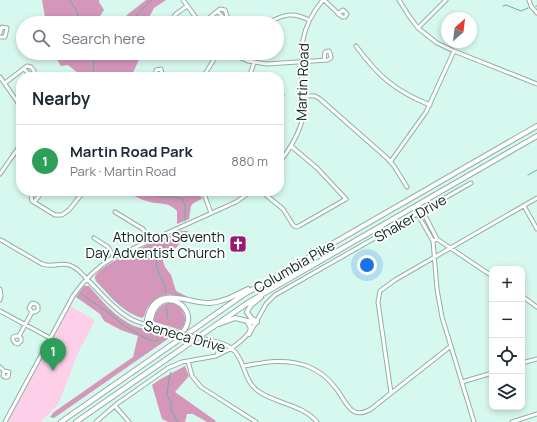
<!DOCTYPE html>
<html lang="en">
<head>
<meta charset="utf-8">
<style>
  body { margin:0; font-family:Manrope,sans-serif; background:#f2f2f3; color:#1f2937 }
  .controls { position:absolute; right:12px; bottom:12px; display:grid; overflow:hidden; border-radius:8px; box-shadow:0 2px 6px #0003 }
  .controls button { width:36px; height:36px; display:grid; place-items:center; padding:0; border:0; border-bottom:1px solid #e0e1e3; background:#fff; color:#1f2937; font:20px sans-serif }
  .compass { position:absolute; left:441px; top:12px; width:36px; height:36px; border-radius:50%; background:#fff; box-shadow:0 2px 6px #0003; rotate:28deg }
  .you { position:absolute; left:367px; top:265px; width:14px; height:14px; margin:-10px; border:3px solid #fff; border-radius:50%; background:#1a73e8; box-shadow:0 0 0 6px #1a73e833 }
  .badge { display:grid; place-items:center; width:26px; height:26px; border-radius:50%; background:#7c3aed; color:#fff; font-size:13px; font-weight:700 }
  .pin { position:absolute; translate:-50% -33px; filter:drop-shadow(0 1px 2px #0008) }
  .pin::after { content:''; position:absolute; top:21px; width:14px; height:12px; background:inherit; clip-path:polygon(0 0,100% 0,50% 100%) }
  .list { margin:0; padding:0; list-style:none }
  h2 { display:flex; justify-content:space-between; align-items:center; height:52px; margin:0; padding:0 16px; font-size:17px }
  h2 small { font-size:13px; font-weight:400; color:#747a83 }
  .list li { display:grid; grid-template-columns:26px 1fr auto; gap:12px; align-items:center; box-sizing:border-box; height:72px; padding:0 16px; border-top:1px solid #e0e1e3 }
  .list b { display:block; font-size:15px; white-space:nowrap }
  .list p { margin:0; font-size:13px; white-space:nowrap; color:#747a83 }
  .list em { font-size:13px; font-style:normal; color:#747a83 }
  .icon { flex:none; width:22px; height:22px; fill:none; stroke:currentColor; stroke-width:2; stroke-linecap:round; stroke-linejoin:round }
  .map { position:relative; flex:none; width:537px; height:422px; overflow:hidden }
  .search { position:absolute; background:#fff; box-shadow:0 2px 6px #0003; left:16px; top:16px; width:268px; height:44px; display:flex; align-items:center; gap:10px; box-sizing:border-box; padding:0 14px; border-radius:22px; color:#747a83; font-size:15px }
  .panel { position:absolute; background:#fff; box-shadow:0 2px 6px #0003; left:16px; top:72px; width:268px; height:124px; border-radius:16px }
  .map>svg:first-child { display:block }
</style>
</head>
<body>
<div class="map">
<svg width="537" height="422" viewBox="0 0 537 422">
  <rect width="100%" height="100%" fill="#d7f8ee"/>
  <path fill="#fecfe8" d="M 70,306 L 95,320 L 77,355 L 58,405 L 40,422 L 7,422 Z"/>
  <path fill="#d497b9" d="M 42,0 L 99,0 L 99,2 L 104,10 L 98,19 L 98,23 L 46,23 Z
    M 146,0 L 166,0 L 154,8 L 146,23 L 120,23 L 128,14 Z
    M 52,53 L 142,53 L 131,77 L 83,77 L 68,65 L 61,66 L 58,61 Z
    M 125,191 L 198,191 L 202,199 C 187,205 192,206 189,219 L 177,224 L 177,211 C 167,201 161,205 150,202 C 141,200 133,195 125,191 Z
    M 183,231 L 188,231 L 188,234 L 175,249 L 169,251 L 165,255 L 163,261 L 165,267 L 171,275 L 176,291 L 188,297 C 181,299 174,293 166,295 C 158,296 150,303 146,310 C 145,314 145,316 142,318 C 122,312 109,295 96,281 C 95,278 94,277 96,275 C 103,262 167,236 183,231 Z
    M 84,286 L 89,286 C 102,301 116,318 134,326 C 145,330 160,331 171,333 L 172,336 L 54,418 L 50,417 L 54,412 L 133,357 L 138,336 L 121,330 L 104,321 L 100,314 L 76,297 Z
    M 171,302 C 183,306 190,319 181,330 L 155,322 L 153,320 C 157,309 160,305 171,302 Z
    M 185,366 L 189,376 L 175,392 L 216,421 L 215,422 L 207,422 L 193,414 L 187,414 L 185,422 L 168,422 L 162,419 L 152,385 L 159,380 Z"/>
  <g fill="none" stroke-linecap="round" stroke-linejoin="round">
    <path stroke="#64b49f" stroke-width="1" d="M 70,0 C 74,8 81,14 78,23
      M 503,6 L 506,5 L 521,11 L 528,8
      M 536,6 L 537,6
      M 134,23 L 138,13 L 152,0
      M 79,53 L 83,57 L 91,58 L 94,61 L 93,73 L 97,77
      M 93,59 L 100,53
      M 528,175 L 537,170
      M 147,191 L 149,193 C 153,194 154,195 158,196 C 164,199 172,195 182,199 L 185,205 L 185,221
      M 175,191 L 177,196
      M 166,292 C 165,285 161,278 158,271 C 156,265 157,261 154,255 L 155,253 L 162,250 L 166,242 L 177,238 L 181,231
      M 80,293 L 110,314 L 123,325 L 147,339 L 153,341 L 159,340
      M 166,306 L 168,319
      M 171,372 L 169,379 L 167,395 L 171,402 L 171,410 L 178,422"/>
    <g stroke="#90afa5" stroke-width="5">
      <path id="minor" d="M 183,0 L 200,23
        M 324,0 L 342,17 L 345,17 L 347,14 L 343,10 L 338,14
        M 399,0 L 409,16 L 418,28 L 437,43 L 454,51 L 537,84
        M 529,0 L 531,6 L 537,13
        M 170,23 L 176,14 L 187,6
        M 203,23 L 220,9 L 225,10 L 227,16 L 224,18 L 218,12
        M 268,23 C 284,14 293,12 309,20
        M 418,28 L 446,0
        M 0,33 L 2,27 L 7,28 L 5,37 L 0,37
        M 356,46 C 378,76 395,91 430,105
        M 230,53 L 248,61 L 267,64 L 328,60 L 331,58 L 330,53 L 329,51 L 325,52 L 324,60
        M 162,74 L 160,75 L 158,75 L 156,73 L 156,70 L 161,69 L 162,74 L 168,77
        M 0,77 L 21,107
        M 203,77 L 218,53
        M 249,77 L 254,63
        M 5,83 L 27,66 L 31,67 L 34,71 L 34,73 L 30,75 L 24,69
        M 279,92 L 282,95 L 279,98
        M 303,96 L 315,96 L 320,99 L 387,158 L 394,166 L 407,187
        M 391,161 L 426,112 L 454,51
        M 279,163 C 290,149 299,135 303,117 C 305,106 303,94 302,83 C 300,50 300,27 323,0
        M 0,174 L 21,144
        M 203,191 L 211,213
        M 261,191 L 283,209 L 293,225 L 296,227 L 299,226 L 346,199 L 317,168 L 291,146
        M 35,201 L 39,196 L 38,193 L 36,191 L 33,192 L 31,196 L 32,201 L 50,212 L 55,215 L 62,215 L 69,210 L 84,191
        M 524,206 L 537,229
        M 422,210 L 437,239
        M 115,212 L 143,229 L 150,240
        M 417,213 L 433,241 L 437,289 L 442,317 L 474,422
        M 94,238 L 108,247 L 114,257
        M 1,240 L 42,264 C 56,269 63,258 78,270 C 94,285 114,311 133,320 C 146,326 161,328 175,332
        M 433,241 L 437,239 L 492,276
        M 0,289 L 1,296 L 0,300
        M 522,296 L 537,307
        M 0,311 L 50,338
        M 19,336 L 21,338 L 21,341 L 18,344 L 15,343 L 13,340 L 13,337 L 16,336 L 19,336 L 32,312 L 35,312 L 38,310 L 38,306 L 36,304 L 32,303 L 29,308 L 32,312
        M 204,339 C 213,341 224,342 231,348 C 245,358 243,381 258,391 C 276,404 302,404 317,422
        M 216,344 L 220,348 L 217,355
        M 188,361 L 192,376 L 201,387 L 256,422
        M 522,363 L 537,359
        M 244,366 C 265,362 286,358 307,366 C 317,370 327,377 334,386 C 346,399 349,422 371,409 L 451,346
        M 0,367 L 4,371 L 9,372 L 8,377 L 5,377 L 3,376 L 4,371
        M 462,382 L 492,373
        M 391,393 L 378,302 L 380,291 L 395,280 L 537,198
        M 115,406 L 129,422
        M 5,422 L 73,296 C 84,280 97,267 114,257 L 236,202 L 252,191
        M 96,422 L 118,403 L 168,368 L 182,362 L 216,356 L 232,348 L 242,340 L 251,331 L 266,304 L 275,295 L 471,183
        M 512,422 L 537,414"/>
    </g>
    <g stroke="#90afa5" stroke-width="6">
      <path id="highway" d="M 247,321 L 251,328 L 249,334
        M 257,322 L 251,318 L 247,312 L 251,305 L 261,297
        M 219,324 L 235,318 L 256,323
        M 146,325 C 147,320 148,314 150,310 C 161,286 191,304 210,303 C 224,302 236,295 248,289
        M 150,325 C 151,319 152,312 156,307 C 169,290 196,308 186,327 C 184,332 179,335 175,338
        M 61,422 L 243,295 L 537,126
        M 76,422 L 249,302 L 537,136"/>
    </g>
    <use href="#minor" stroke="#fff" stroke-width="3"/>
    <use href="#highway" stroke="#fff" stroke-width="4"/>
    <g stroke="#90afa5" stroke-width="5" stroke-linecap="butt">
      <path id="minor-bridge" d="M 175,332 L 204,339"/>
    </g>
    <use href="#minor-bridge" stroke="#fff" stroke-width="3"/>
  </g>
  <defs>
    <g id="church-square" transform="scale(0.9)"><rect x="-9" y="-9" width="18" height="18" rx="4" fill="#981970" stroke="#f8fefc"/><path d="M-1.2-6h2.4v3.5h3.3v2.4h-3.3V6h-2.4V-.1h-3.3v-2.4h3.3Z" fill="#fff"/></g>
  </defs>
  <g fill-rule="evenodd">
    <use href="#church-square" x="238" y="244"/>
  </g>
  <g text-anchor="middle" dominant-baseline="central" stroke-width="4" stroke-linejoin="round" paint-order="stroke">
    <g font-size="14" fill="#111d1a" stroke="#f8fefc">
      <text transform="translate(302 82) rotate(-88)">Martin Road</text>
      <text transform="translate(410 218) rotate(-30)">Shaker Drive</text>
      <text transform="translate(294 266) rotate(-30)">Columbia Pike</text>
      <text transform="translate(185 336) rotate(16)">Seneca Drive</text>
    </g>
    <g font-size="14" fill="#111d1a" stroke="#f8fefc" text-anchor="end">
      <text x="225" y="236">Atholton Seventh<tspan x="225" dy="16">Day Adventist Church</tspan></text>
    </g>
  </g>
</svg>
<div class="controls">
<button>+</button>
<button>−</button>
<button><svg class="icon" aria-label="locate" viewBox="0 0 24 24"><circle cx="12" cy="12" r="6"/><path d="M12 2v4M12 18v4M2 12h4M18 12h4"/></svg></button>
<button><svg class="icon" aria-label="layers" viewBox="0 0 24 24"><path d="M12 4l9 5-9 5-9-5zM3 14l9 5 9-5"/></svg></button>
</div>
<svg class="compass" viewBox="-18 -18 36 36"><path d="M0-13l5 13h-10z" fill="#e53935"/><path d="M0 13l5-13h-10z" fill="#747a83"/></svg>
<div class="you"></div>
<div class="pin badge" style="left:53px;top:371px;background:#2e9e5b">1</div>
<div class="search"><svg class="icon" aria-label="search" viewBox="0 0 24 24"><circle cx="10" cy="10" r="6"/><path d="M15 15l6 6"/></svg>Search here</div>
<section class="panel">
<h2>Nearby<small></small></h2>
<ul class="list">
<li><span class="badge" style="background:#2e9e5b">1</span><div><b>Martin Road Park</b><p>Park · Martin Road</p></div><em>880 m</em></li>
</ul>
</section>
</div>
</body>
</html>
